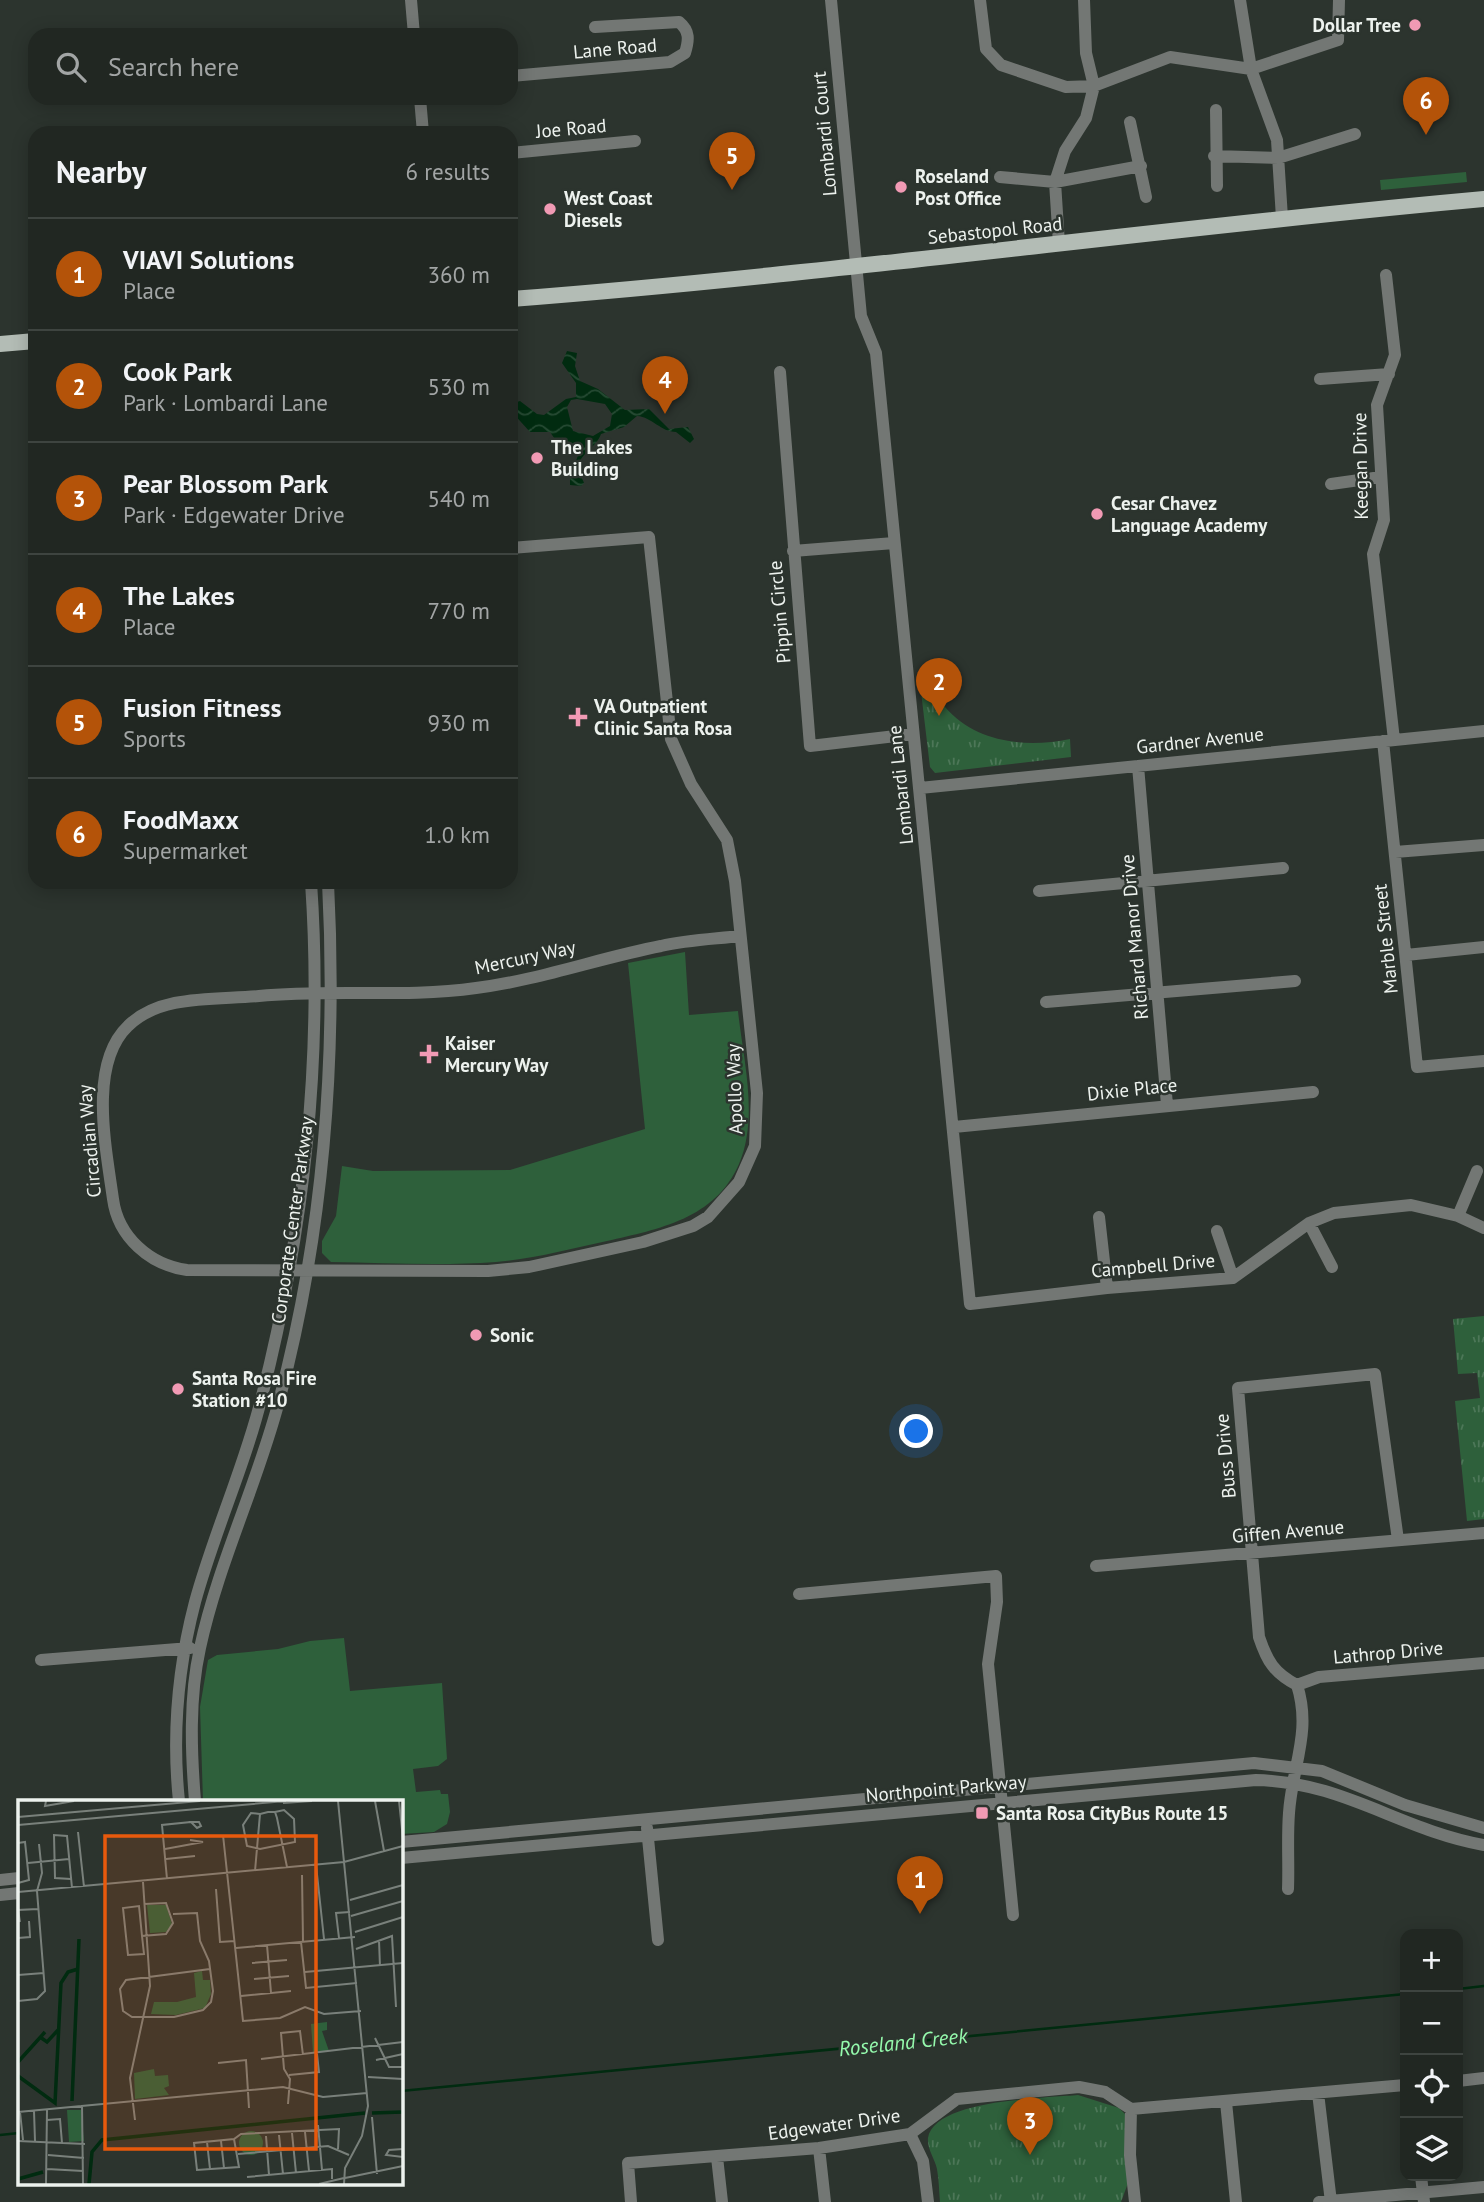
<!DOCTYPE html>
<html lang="en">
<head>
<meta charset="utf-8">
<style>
  body { margin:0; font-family:"PT Sans",sans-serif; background:#2d332f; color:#f1f3f6 }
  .controls { position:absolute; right:21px; bottom:21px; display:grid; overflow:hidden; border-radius:14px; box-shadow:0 4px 18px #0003 }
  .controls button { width:63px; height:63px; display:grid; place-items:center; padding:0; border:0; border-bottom:2px solid #3e4440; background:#212722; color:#f1f3f6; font:35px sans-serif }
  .you { position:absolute; left:917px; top:1432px; width:24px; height:24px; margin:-18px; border:5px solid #fff; border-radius:50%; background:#1a73e8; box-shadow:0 0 0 10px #1a73e833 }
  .badge { display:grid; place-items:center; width:46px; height:46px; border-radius:50%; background:#b45309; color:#fff; font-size:23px; font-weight:700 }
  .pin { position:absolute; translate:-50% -58px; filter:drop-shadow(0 2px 4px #0008) }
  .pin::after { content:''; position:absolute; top:37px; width:24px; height:21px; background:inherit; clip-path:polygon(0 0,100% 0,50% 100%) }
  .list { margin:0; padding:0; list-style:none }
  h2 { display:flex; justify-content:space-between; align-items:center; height:91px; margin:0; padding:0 28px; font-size:30px }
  h2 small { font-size:23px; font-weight:400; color:#a2a5a5 }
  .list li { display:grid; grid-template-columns:46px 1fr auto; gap:21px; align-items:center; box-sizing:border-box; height:112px; padding:0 28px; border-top:2px solid #3e4440 }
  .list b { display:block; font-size:26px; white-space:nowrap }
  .list p { margin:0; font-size:23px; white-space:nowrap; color:#a2a5a5 }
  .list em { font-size:23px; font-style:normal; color:#a2a5a5 }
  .icon { flex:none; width:38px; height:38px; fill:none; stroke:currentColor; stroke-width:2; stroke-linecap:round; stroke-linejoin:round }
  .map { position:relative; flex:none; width:1484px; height:2202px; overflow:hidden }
  .search { position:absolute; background:#212722; box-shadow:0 4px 18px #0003; left:28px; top:28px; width:490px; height:77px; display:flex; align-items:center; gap:18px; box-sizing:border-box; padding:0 24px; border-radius:21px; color:#a2a5a5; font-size:26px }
  .panel { position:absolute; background:#212722; box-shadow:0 4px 18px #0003; left:28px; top:126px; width:490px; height:763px; border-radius:21px }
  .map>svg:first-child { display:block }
</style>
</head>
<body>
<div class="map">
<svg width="1484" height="2202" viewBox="0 0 1484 2202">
  <defs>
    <pattern id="park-tufts" width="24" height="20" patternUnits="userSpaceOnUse" patternTransform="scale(1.75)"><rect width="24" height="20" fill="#2e603b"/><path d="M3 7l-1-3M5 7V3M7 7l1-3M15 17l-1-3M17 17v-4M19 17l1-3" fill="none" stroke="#4d7758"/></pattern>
    <pattern id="water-waves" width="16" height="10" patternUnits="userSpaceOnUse" patternTransform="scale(1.75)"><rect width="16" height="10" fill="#012b10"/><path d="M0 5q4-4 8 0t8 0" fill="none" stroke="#264a33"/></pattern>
  </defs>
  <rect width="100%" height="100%" fill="#2c342e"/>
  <path fill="#2e603b" d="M 1466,172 L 1467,182 L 1381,190 L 1380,180 Z
    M 685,952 L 689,1015 L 738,1011 C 743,1059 759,1117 739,1164 C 715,1219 659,1229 607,1241 C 570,1249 533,1259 496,1262 C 442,1266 386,1263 331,1262 L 322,1253 L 322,1241 L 336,1216 L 342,1166 L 373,1171 L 510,1170 L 645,1129 L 628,963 Z
    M 344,1638 L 350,1691 L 442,1683 L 447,1759 L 438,1766 L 413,1769 L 416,1792 L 440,1790 L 441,1794 L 448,1794 L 450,1812 L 447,1824 L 434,1832 L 401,1834 L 401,1801 L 203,1801 L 200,1707 L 208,1660 L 217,1655 L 278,1649 L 310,1641 Z"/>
  <path fill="url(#park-tufts)" d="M 926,674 C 932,685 937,698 945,707 C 976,743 1026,748 1070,739 L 1071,757 L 935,773 L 930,767 L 919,675 Z
    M 1484,1316 L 1484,1519 L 1467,1521 L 1455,1401 L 1480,1398 L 1477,1373 L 1458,1374 L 1453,1319 Z
    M 1078,2095 L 1119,2108 L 1129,2118 L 1128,2183 L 1121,2202 L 940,2202 C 939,2191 939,2180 937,2169 C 935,2159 927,2149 928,2138 C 934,2099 1047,2098 1078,2095 Z"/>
  <path fill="url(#water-waves)" fill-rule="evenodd" d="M 567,351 L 577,353 L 575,366 L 580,381 L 598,389 L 625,410 L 649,409 L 669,429 L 688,427 L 694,439 L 690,443 L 676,432 C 661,432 652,417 637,416 L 624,427 L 601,434 C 597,447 579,454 578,468 C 577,474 583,478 584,483 L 581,486 L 570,485 L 570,476 L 579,453 L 561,448 L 550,432 L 530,432 L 511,411 L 511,404 L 520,401 L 537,414 L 544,415 L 566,399 L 576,397 L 576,383 L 562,363 ZM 577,399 L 605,404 L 612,414 L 610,426 L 593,436 L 573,431 L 567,407 L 571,400 Z"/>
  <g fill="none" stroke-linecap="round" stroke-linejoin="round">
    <path stroke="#012b10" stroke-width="2.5" d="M 1458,1989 L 1484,1986
      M 401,2091 L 1405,1994
      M 0,2135 L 19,2133"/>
    <path stroke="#737774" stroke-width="12" d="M 411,0 L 414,35
      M 831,0 L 861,316 L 876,353 L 970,1304 L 1107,1288 L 1233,1278 L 1309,1223 L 1334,1213 L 1411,1205 L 1458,1216 L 1484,1228
      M 980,0 L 986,49 L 1001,65 L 1066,87 L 1094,86 L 1170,57 L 1251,69 L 1338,40 L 1339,0
      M 1240,0 L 1251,69 L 1277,140 L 1282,218
      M 511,76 L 670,62 L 685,53 C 689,40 690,31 679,22 L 595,27
      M 420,98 L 423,133
      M 1216,110 L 1217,186
      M 1130,122 L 1146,197
      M 511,153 L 635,141
      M 1214,156 L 1278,158 L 1355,134
      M 1000,177 L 1055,182 L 1141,166
      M 1059,244 L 1055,182 L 1065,151 L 1086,118 L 1094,86 L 1086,53 L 1084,0
      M 1386,275 L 1395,355 L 1377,405 L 1384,520 L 1373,554 L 1394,740
      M 780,372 L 810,746 L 913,734
      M 1320,379 L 1389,374
      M 1331,484 L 1381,477
      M 511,548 L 649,537 L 671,739 L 691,784 L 727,840 L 735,881 L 757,1093 L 755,1146 L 739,1182 L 708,1217 L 693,1226 L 643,1242 L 529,1267 L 488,1271 L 187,1270 C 150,1265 118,1237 113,1199 C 106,1148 88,1064 128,1026 C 160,994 217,1000 259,996 C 331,989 404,998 476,988 C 539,980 599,958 661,946 C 687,940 714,939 740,936
      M 793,551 L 894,543
      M 1383,741 L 1417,1067 L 1484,1061
      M 1138,766 L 1167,1105
      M 920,788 L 1484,731
      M 1395,852 L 1484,845
      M 1039,891 L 1283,868
      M 1406,955 L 1484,947
      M 1046,1002 L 1295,981
      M 954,1127 L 1313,1092
      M 1458,1216 L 1477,1171
      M 1099,1217 L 1107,1288
      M 1309,1223 L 1332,1267
      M 1217,1231 L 1233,1278
      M 1096,1566 L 1484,1533
      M 799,1594 L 996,1576 L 997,1602 L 988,1664 L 1013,1915
      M 41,1660 L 190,1648
      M 1297,1685 L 1319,1677 L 1484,1663
      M 179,1801 C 172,1734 178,1667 195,1602 C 214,1532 245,1466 262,1396 C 305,1227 323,1056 311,882
      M 195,1801 C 191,1751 189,1698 200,1648 C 218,1564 257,1485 279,1401 C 324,1232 337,1057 328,882
      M 647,1828 L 658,1940
      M 401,1842 L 1254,1763 L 1322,1771 L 1405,1805 L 1484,1828
      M 401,1858 L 1256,1780 C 1344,1782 1400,1830 1484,1845
      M 0,1880 L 19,1878
      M 1288,1889 C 1289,1864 1287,1838 1289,1813 C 1292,1766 1312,1732 1297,1685 C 1274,1673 1267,1661 1259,1637 L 1238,1388 L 1375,1374 L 1398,1540
      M 0,1895 L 19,1893
      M 1458,2081 L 1484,2078
      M 1318,2093 L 1331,2202
      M 1226,2102 L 1236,2202
      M 1131,2109 L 1130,2155 L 1135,2202
      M 910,2134 L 923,2161 L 928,2202
      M 819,2148 L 825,2202
      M 717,2157 L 722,2202
      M 1421,2176 L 1424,2202
      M 631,2202 L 628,2163 L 819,2148 L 910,2134 L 957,2099 L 1079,2087 L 1105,2092 L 1131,2109 L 1405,2085
      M 1319,2202 L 1484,2187"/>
    <path stroke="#b3bcb5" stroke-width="16" d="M 511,299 C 836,274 1159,228 1484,199
      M 0,344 L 35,341"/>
  </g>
  <g fill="#f19ab4" stroke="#2c342e" stroke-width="2.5">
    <circle cx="1415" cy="25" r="7"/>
    <circle cx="901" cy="187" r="7"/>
    <circle cx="550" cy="209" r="7"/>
    <circle cx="537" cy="458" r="7"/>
    <circle cx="1097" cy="514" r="7"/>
    <path d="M574.5 706.5h7v7h7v7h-7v7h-7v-7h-7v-7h7z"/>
    <path d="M425.5 1043.5h7v7h7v7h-7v7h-7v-7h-7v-7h7z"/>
    <circle cx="476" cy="1335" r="7"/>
    <circle cx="178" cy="1389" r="7"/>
    <rect x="975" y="1806" width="14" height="14" rx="3.5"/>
  </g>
  <g text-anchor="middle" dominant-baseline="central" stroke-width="5" stroke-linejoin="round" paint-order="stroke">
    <g font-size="19" font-weight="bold" fill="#edf2ee" stroke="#2c342e" text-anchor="start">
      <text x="1401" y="25" text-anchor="end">Dollar Tree</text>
      <text x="915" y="176">Roseland<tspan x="915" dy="22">Post Office</tspan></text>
      <text x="564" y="198">West Coast<tspan x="564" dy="22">Diesels</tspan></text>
      <text x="551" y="447">The Lakes<tspan x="551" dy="22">Building</tspan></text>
      <text x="1111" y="503">Cesar Chavez<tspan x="1111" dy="22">Language Academy</tspan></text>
      <text x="594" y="706">VA Outpatient<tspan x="594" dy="22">Clinic Santa Rosa</tspan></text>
      <text x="445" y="1043">Kaiser<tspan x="445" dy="22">Mercury Way</tspan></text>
      <text x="490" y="1335">Sonic</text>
      <text x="192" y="1378">Santa Rosa Fire<tspan x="192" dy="22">Station #10</tspan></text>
      <text x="996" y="1813">Santa Rosa CityBus Route 15</text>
    </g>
    <g font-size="19" fill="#edf2ee" stroke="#2c342e">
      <text transform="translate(615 48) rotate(-5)">Lane Road</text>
      <text transform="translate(571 128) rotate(-5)">Joe Road</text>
      <text transform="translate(824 134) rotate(-95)">Lombardi Court</text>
      <text transform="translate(995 230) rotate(-6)">Sebastopol Road</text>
      <text transform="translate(1360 466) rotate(-91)">Keegan Drive</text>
      <text transform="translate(779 612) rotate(-95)">Pippin Circle</text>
      <text transform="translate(1200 740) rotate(-6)">Gardner Avenue</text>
      <text transform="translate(900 785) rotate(-96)">Lombardi Lane</text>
      <text transform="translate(1134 937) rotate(-95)">Richard Manor Drive</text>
      <text transform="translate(1385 939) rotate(-96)">Marble Street</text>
      <text transform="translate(525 957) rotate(-12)">Mercury Way</text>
      <text transform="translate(734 1089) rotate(-92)">Apollo Way</text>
      <text transform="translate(1132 1089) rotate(-6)">Dixie Place</text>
      <text transform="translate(89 1141) rotate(-95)">Circadian Way</text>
      <text transform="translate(292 1220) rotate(-82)">Corporate Center Parkway</text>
      <text transform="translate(1153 1265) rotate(-5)">Campbell Drive</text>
      <text transform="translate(1225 1456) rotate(-95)">Buss Drive</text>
      <text transform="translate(1288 1531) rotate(-5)">Giffen Avenue</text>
      <text transform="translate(1388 1652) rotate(-5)">Lathrop Drive</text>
      <text transform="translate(946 1788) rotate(-5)">Northpoint Parkway</text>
      <text transform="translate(834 2124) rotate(-8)">Edgewater Drive</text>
    </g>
    <g font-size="21" font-style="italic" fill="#95faad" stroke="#2c342e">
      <text transform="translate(903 2042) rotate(-6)">Roseland Creek</text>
    </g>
  </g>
  <g transform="translate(18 1800)">
    <rect width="385" height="385" fill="#2c342e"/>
    <path d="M 129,105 L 148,105 L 154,124 L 148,132 L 132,133 ZM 184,171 L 185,180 L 192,180 L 193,194 L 187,208 L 158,215 L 133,214 L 136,202 L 159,202 L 178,197 L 176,173 ZM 136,269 L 137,276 L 150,275 L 151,286 L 146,288 L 151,295 L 117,299 L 116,273 Z" fill="#2e603b"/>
    <path d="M 309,222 L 309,230 L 304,231 L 311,251 L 295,252 L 293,224 ZM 49,310 L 63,310 L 66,341 L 51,342 ZM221 343a12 12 0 1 1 24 0a12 12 0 1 1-24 0Z" fill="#2e603b"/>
    <path fill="none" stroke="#012b10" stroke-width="3.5" d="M 22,237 L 29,242 L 41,229M 0,262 L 27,232M 0,276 L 37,303 L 43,183 L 50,172 L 60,169M 54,301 L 61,139M 354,313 L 385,312M 0,379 L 25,372M 71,384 L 74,352 L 84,340 L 347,313"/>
    <path fill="none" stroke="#79807b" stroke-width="2" d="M 28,1 L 27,6 L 56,1M 320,1 L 350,306 L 344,336 L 327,368 L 326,384M 357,1 L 366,51M 381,1 L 385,39M 265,3 L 294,1M 242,14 L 233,13 L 225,25 L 229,46 L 242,49 L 277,42 L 276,19 L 266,10 L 257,12M 0,17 L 182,1M 173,22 L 181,22 L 183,26 L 179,28 ZM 0,25 L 268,1M 60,32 L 66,87M 205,35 L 225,221 L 262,218 L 287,207 L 306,214 L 343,211M 0,43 L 7,42 L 11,80 L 0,83M 147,49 L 185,42 L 172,40M 148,59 L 177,56M 10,63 L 51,59M 298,65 L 306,139M 237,71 L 242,14 L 250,12 L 257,12 L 259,18 L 269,67M 284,75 L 285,141M 53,79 L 37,78 L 36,35 L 49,36 L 54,88M 149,79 L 144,25 L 173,22M 198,89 L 202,142 L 217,141M 0,92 L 326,62 L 385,46M 332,100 L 385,85M 155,114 L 179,113 L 182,141 L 191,161 L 195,191 L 193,202 L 185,210 L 156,217 L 114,217 L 105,211 L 102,189 L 108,180 L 192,169M 333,116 L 385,101M 2,122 L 0,110 L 20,109M 337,132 L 385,117M 124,136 L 121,106 L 105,108 L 110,155 L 126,154 L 124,136 L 148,134 L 155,123 L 148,103 L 126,104M 0,138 L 12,137 L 11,121M 321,138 L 318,113 L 332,112M 361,140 L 362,167M 283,142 L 288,188 L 339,183M 249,145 L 253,193M 218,148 L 337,137M 338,149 L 374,136 L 378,207M 234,163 L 269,160M 287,172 L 385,163M 0,175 L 26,173M 236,179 L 271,176M 223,196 L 273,191M 0,201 L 19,199 L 27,191 L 19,91 L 24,73 L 21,44M 357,238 L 371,267 L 385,267M 243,259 L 385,242M 358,260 L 385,254M 200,263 L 228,260 L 231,308M 271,275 L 301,272 L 299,254M 350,277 L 385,279M 270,304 L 272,279 L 266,269 L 263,233 L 282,231 L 285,255M 64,305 L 65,384M 16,311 L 17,341M 0,312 L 265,287 L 305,297 L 349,293M 2,312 L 5,340M 354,317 L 359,374M 29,320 L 42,319 L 44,343M 117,320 L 112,278 L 132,186 L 125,82M 300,325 L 304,370M 287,332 L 291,371M 274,333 L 278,373M 261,335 L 265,374M 248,336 L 251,375M 216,339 L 221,367 L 179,370 L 176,343 L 216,339 L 223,334 L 321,329 L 320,349M 0,341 L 67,344M 203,341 L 206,368M 189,342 L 192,369M 385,349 L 371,350 L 368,355 L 385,357M 220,354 L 310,346 L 331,355M 30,355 L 66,358M 29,369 L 65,371M 229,377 L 314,369 L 314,379M 327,378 L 385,366M 28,384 L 29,310M 301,384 L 326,378"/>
    <path fill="#e8590c" fill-opacity="0.15" stroke="#e8590c" stroke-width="3.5" d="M 87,36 L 298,36 L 298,349 L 87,349 Z"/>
    <rect width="385" height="385" fill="none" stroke="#edf2ee" stroke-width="3.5"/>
  </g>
</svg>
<div class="controls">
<button>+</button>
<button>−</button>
<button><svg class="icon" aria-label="locate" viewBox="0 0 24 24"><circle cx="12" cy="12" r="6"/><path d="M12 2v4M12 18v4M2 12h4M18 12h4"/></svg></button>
<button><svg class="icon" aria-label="layers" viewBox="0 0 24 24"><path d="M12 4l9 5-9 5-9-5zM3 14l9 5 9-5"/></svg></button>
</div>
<div class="you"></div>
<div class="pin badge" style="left:920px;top:1914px">1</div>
<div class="pin badge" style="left:939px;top:716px">2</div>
<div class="pin badge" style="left:1030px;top:2155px">3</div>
<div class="pin badge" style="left:665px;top:414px">4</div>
<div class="pin badge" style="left:732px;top:190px">5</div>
<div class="pin badge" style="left:1426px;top:135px">6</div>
<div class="search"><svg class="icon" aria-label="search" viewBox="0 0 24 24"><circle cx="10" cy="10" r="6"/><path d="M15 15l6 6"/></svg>Search here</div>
<section class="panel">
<h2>Nearby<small>6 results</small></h2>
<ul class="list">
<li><span class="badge">1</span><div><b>VIAVI Solutions</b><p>Place</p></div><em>360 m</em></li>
<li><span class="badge">2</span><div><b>Cook Park</b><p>Park · Lombardi Lane</p></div><em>530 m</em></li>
<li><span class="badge">3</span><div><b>Pear Blossom Park</b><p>Park · Edgewater Drive</p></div><em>540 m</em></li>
<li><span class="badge">4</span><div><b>The Lakes</b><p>Place</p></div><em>770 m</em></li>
<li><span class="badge">5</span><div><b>Fusion Fitness</b><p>Sports</p></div><em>930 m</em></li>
<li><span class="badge">6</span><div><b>FoodMaxx</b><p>Supermarket</p></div><em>1.0 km</em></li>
</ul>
</section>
</div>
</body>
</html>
